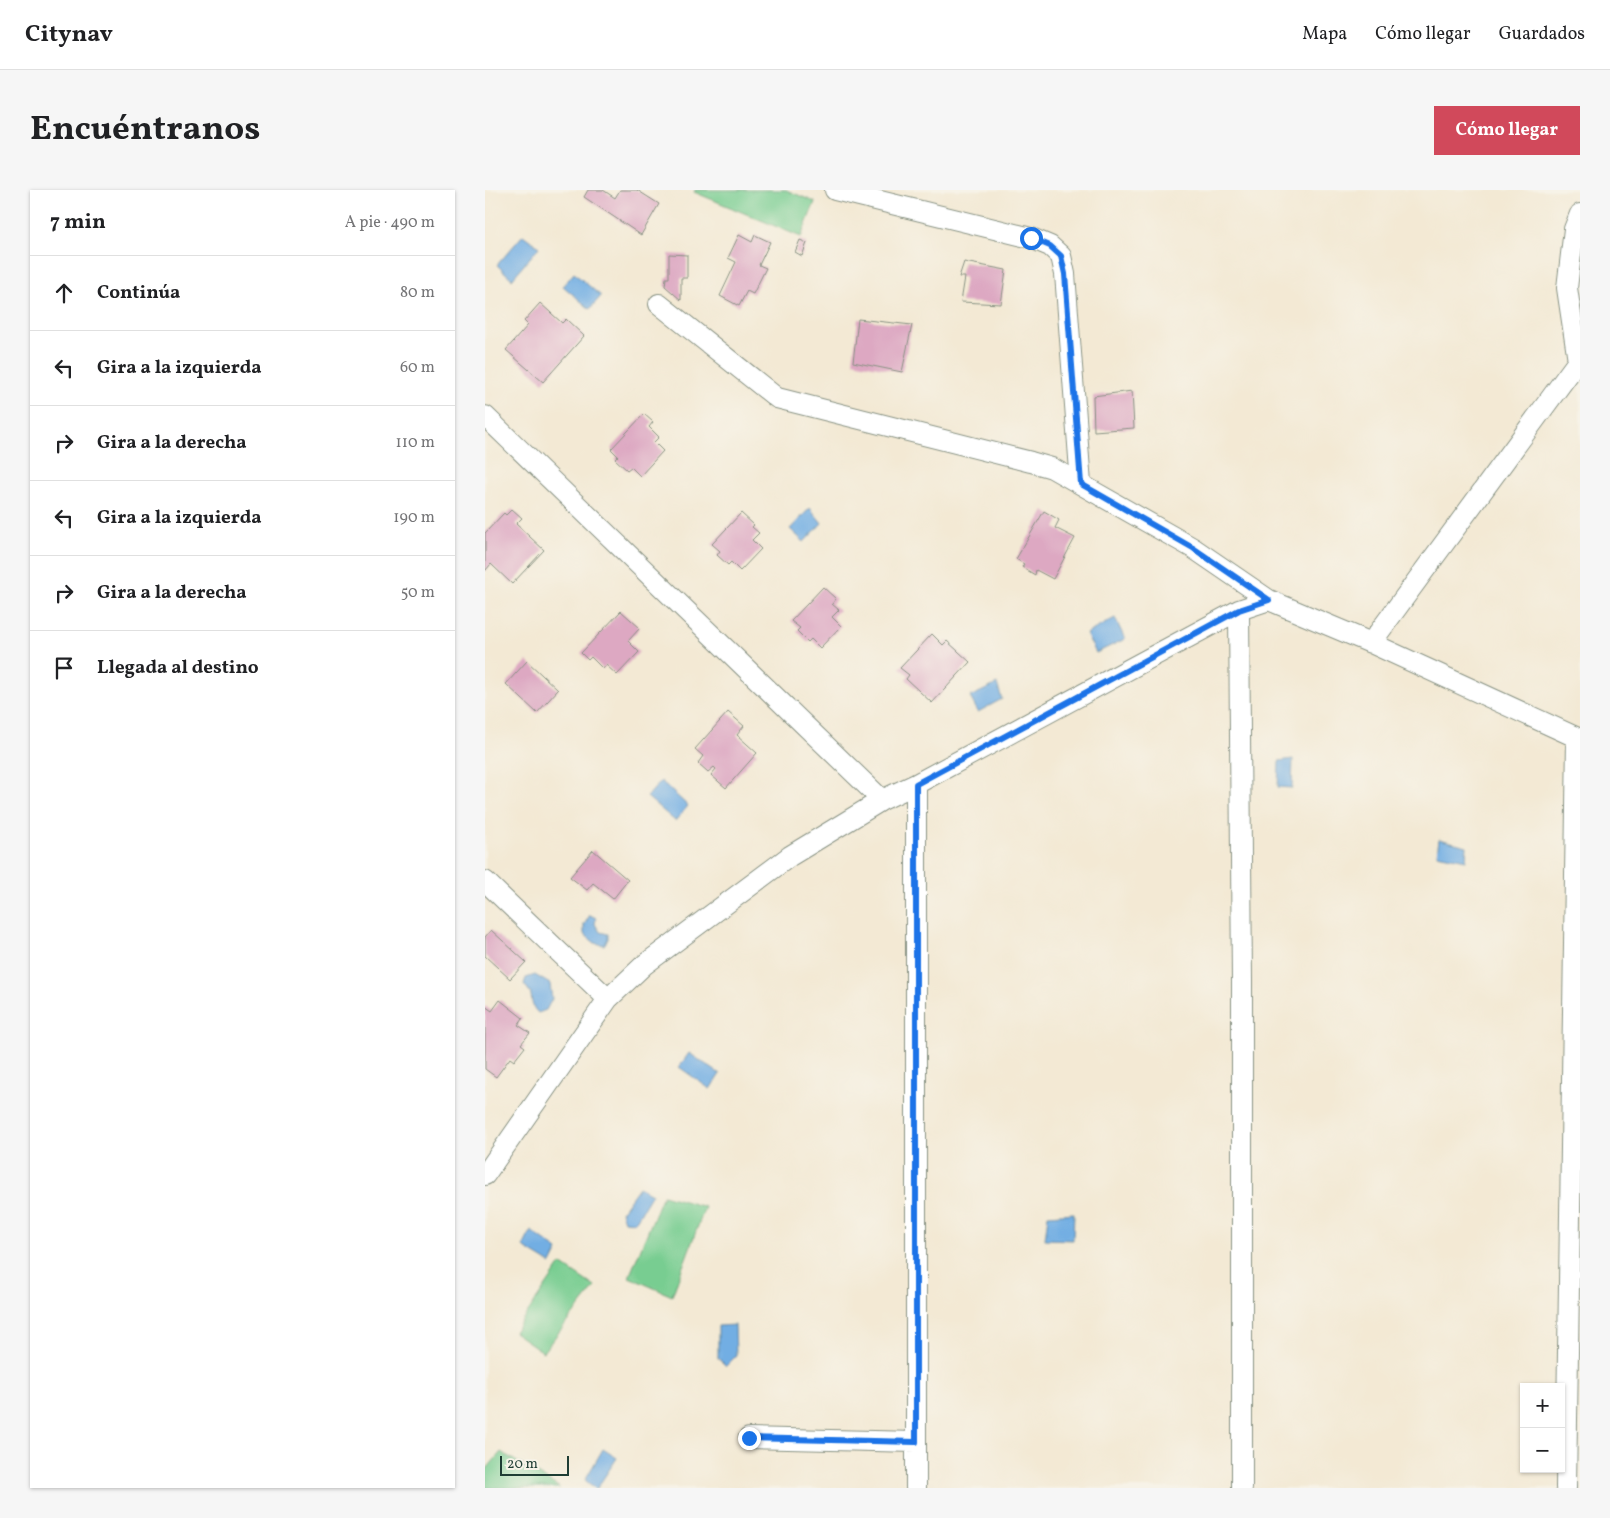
<!DOCTYPE html>
<html lang="es">
<head>
<meta charset="utf-8">
<style>
  body { margin:0; font-family:Vollkorn,serif; background:#f6f6f6; color:#202124 }
  .controls { position:absolute; right:15px; bottom:15px; display:grid; overflow:hidden; border-radius:0px; box-shadow:0 1px 4px #0004 }
  .controls button { width:45px; height:45px; display:grid; place-items:center; padding:0; border:0; border-bottom:1px solid #e0e0e0; background:#fff; color:#202124; font:25px sans-serif }
  .scale { position:absolute; left:15px; bottom:12px; width:69px; box-sizing:border-box; padding-left:5px; border:2px solid #1f3d34; border-top:0; font-size:14px; line-height:18px; white-space:nowrap; color:#1f3d34; -webkit-text-stroke:4px #f7f3e8; paint-order:stroke }
  .stop { position:absolute; width:15px; height:15px; margin:-11px; border:4px solid #1a73e8; border-radius:50%; background:#fff }
  .stop.end { background:#1a73e8; border-color:#fff; box-shadow:0 1px 5px #0008 }
  .list { margin:0; padding:0; list-style:none }
  h2 { display:flex; justify-content:space-between; align-items:center; height:65px; margin:0; padding:0 20px; font-size:21px }
  h2 small { font-size:16px; font-weight:400; color:#757577 }
  .list li { display:grid; grid-template-columns:32px 1fr auto; gap:15px; align-items:center; box-sizing:border-box; height:75px; padding:0 20px; border-top:1px solid #e0e0e0 }
  .list b { display:block; font-size:19px; white-space:nowrap }
  .list em { font-size:16px; font-style:normal; color:#757577 }
  .icon { flex:none; width:28px; height:28px; fill:none; stroke:currentColor; stroke-width:2; stroke-linecap:round; stroke-linejoin:round }
  .map { position:relative; flex:none; width:1095px; height:1298px; overflow:hidden; border-radius:0px }
  header { display:flex; align-items:center; gap:30px; box-sizing:border-box; height:70px; padding:0 25px; background:#fff; border-bottom:1px solid #e0e0e0 }
  header strong { font-size:24px }
  nav { display:flex; gap:28px; margin-inline-start:auto; font-size:18px }
  .intro { display:flex; align-items:center; justify-content:space-between; box-sizing:border-box; height:120px; padding:0 30px }
  h1 { margin:0; font-size:35px }
  .button { padding:12px 22px; border-radius:0px; background:#d1495b; color:#fff; font-size:18px; font-weight:700 }
  main { display:flex; gap:30px; padding:0 30px }
  aside { flex:1; background:#fff; border-radius:0px; box-shadow:0 1px 4px #0004 }
  .map>svg:first-child { display:block }
</style>
</head>
<body>
<header>
<strong>Citynav</strong>
<nav><a>Mapa</a><a>Cómo llegar</a><a>Guardados</a></nav>
</header>
<div class="intro"><h1>Encuéntranos</h1><a class="button">Cómo llegar</a></div>
<main>
<aside>
<h2>7 min<small>A pie · 490 m</small></h2>
<ul class="list">
<li><svg class="icon" aria-label="ahead" viewBox="0 0 24 24"><path d="M12 20V5M6 11l6-6 6 6"/></svg><div><b>Continúa</b></div><em>80 m</em></li>
<li><svg class="icon" aria-label="left" viewBox="0 0 24 24"><path d="M17 20v-9H6M10 6l-5 5 5 5"/></svg><div><b>Gira a la izquierda</b></div><em>60 m</em></li>
<li><svg class="icon" aria-label="right" viewBox="0 0 24 24"><path d="M7 20v-9h11M14 6l5 5-5 5"/></svg><div><b>Gira a la derecha</b></div><em>110 m</em></li>
<li><svg class="icon" aria-label="left" viewBox="0 0 24 24"><path d="M17 20v-9H6M10 6l-5 5 5 5"/></svg><div><b>Gira a la izquierda</b></div><em>190 m</em></li>
<li><svg class="icon" aria-label="right" viewBox="0 0 24 24"><path d="M7 20v-9h11M14 6l5 5-5 5"/></svg><div><b>Gira a la derecha</b></div><em>50 m</em></li>
<li><svg class="icon" aria-label="arrive" viewBox="0 0 24 24"><path d="M6 21V4h12l-3 4 3 4H6"/></svg><div><b>Llegada al destino</b></div></li>
</ul>
</aside>
<div class="map">
<svg width="1095" height="1298" viewBox="0 0 1095 1298">
  <rect width="100%" height="100%" fill="#f7f3e8"/>
  <filter id="ink" filterUnits="userSpaceOnUse"><feTurbulence type="fractalNoise" baseFrequency=".02" numOctaves="2"/><feDisplacementMap in="SourceGraphic" scale="10" xChannelSelector="R" yChannelSelector="G"/><feConvolveMatrix kernelMatrix="1 2 1 2 8 2 1 2 1" color-interpolation-filters="sRGB"/></filter>
  <filter id="wash" filterUnits="userSpaceOnUse"><feTurbulence type="fractalNoise" baseFrequency=".0096" numOctaves="4" result="noise"/><feDisplacementMap in="SourceGraphic" scale="20" xChannelSelector="R" yChannelSelector="G"/><feGaussianBlur stdDeviation="1.12" result="paint"/><feColorMatrix in="noise" values="0 0 0 0 0 0 0 0 0 0 0 0 0 0 0 0 0 1.4 0 .05"/><feComposite in="paint" operator="in"/></filter>
  <g filter="url(#wash)">
    <rect width="100%" height="100%" fill="#f3e9d4"/>
    <path fill="#78cd91" stroke="#4c8562" d="M 210,0 L 301,0 L 330,12 L 316,47 L 209,2 Z
      M 178,1005 L 220,1017 L 187,1106 L 144,1087 Z
      M 76,1074 L 110,1097 L 58,1162 L 29,1142 Z
      M 16,1262 L 75,1298 L 0,1298 L 0,1281 Z"/>
    <path fill="#72aee3" stroke="#48768c" d="M 38,45 L 54,57 L 27,89 L 12,75 Z
      M 89,83 L 116,106 L 105,119 L 78,96 Z
      M 325,318 L 337,333 L 319,352 L 305,339 Z
      M 630,428 L 640,449 L 611,463 L 601,444 Z
      M 512,494 L 517,509 L 493,522 L 485,507 Z
      M 808,569 L 807,598 L 793,597 L 794,571 Z
      M 176,591 L 203,616 L 190,631 L 162,607 Z
      M 954,649 L 982,656 L 981,670 L 952,664 Z
      M 105,725 L 111,728 L 110,734 L 115,742 L 123,744 L 123,749 L 119,755 L 110,753 L 99,744 L 99,735 Z
      M 50,785 L 65,794 L 67,809 L 61,820 L 53,823 C 47,817 47,813 46,805 C 45,801 41,797 39,794 L 41,788 Z
      M 204,863 L 235,884 L 225,899 L 194,877 Z
      M 154,997 L 167,1004 L 150,1032 L 139,1031 L 136,1022 Z
      M 589,1023 L 588,1050 L 560,1049 L 563,1025 Z
      M 46,1041 L 73,1060 L 66,1074 L 38,1057 Z
      M 250,1135 L 251,1166 L 241,1176 L 233,1168 L 233,1136 Z
      M 118,1259 L 132,1268 L 112,1298 L 110,1298 L 100,1290 Z"/>
    <g id="blocks">
      <path fill="#dda8c2" d="M 103,0 L 118,0 L 130,8 L 135,0 L 152,0 L 174,14 L 156,45 L 99,7 Z
        M 254,45 L 267,52 L 270,45 L 285,52 L 274,75 L 281,78 L 268,104 L 262,101 L 254,116 L 235,106 L 251,72 L 243,68 Z
        M 315,50 L 322,53 L 317,66 L 310,62 Z
        M 184,64 L 202,65 L 202,88 L 196,88 L 196,110 L 180,96 L 181,88 L 184,88 Z
        M 479,72 L 521,80 L 516,114 L 476,112 L 480,87 L 474,87 Z
        M 55,113 L 77,133 L 81,129 L 99,146 L 58,192 L 21,160 L 43,135 L 39,131 Z
        M 373,129 L 427,135 L 417,182 L 368,172 Z
        M 647,201 L 649,238 L 609,241 L 608,206 Z
        M 159,224 L 168,232 L 164,237 L 174,247 L 169,252 L 178,261 L 155,286 L 146,277 L 142,280 L 130,269 L 133,266 L 126,259 Z
        M 27,319 L 37,328 L 31,334 L 59,360 L 27,394 L 6,374 L 0,381 L 0,343 L 19,323 L 21,325 Z
        M 559,321 L 574,330 L 570,338 L 590,348 L 568,389 L 551,380 L 550,385 L 537,377 L 539,374 L 531,369 Z
        M 256,323 L 269,335 L 267,337 L 274,343 L 267,350 L 276,359 L 255,381 L 246,372 L 243,375 L 232,365 L 235,361 L 227,354 Z
        M 338,397 L 351,409 L 347,414 L 354,420 L 347,427 L 356,436 L 335,458 L 326,449 L 323,452 L 312,441 L 315,438 L 306,431 Z
        M 136,421 L 155,438 L 143,451 L 154,462 L 132,485 L 121,475 L 118,479 L 106,467 L 103,470 L 96,463 Z
        M 447,444 L 458,455 L 462,451 L 485,472 L 447,513 L 421,489 L 424,485 L 415,478 Z
        M 42,471 L 73,500 L 52,523 L 21,494 Z
        M 243,522 L 259,536 L 252,545 L 272,563 L 241,598 L 226,585 L 231,579 L 229,577 L 223,582 L 213,573 L 218,566 L 210,559 Z
        M 108,660 L 143,690 L 128,709 L 108,693 L 102,700 L 85,687 Z
        M 6,740 L 41,772 L 25,789 L 0,766 L 0,747 Z
        M 15,810 L 38,828 L 33,835 L 45,843 L 36,854 L 40,857 L 29,871 L 25,868 L 11,887 L 0,879 L 0,816 L 7,821 Z"/>
    </g>
  </g>
  <g filter="url(#ink)">
    <use href="#blocks" fill-opacity="0" stroke="#899384" stroke-width="1"/>
    <g fill="none" stroke-linecap="round" stroke-linejoin="round">
      <g stroke="#899384" stroke-width="22">
        <path id="minor" d="M 350,0 L 546,48 L 565,56 L 576,66 L 580,84 L 596,294
          M 174,114 L 292,208 L 546,272 L 567,278 L 708,358 L 784,410 L 886,453 L 1095,549
          M 0,226 L 397,610
          M 754,420 L 757,791 L 757,1298
          M 886,453 L 1093,171 L 1082,98 L 1089,39 L 1095,24
          M 0,691 L 123,809
          M 0,985 L 123,809 L 159,775 L 305,666 L 397,610 L 431,594 L 754,420 L 784,410
          M 264,1248 L 431,1252
          M 431,1298 L 431,594
          M 1081,1298 L 1092,549"/>
      </g>
      <use href="#minor" stroke="#fff" stroke-width="20"/>
    </g>
  </g>
  <g fill="none" stroke-linecap="round" stroke-linejoin="round" filter="url(#ink)">
    <path stroke="#1a73e8" stroke-width="6" d="M 264,1248 L 431,1252 L 431,594 L 754,420 L 784,410 L 708,358 L 596,294 L 580,84 L 576,66 L 565,56 L 546,48"/>
  </g>
</svg>
<div class="controls">
<button>+</button>
<button>−</button>
</div>
<div class="scale">20 m</div>
<div class="stop" style="left:546px;top:48px"></div>
<div class="stop end" style="left:264px;top:1248px"></div>
</div>
</main>
</body>
</html>
